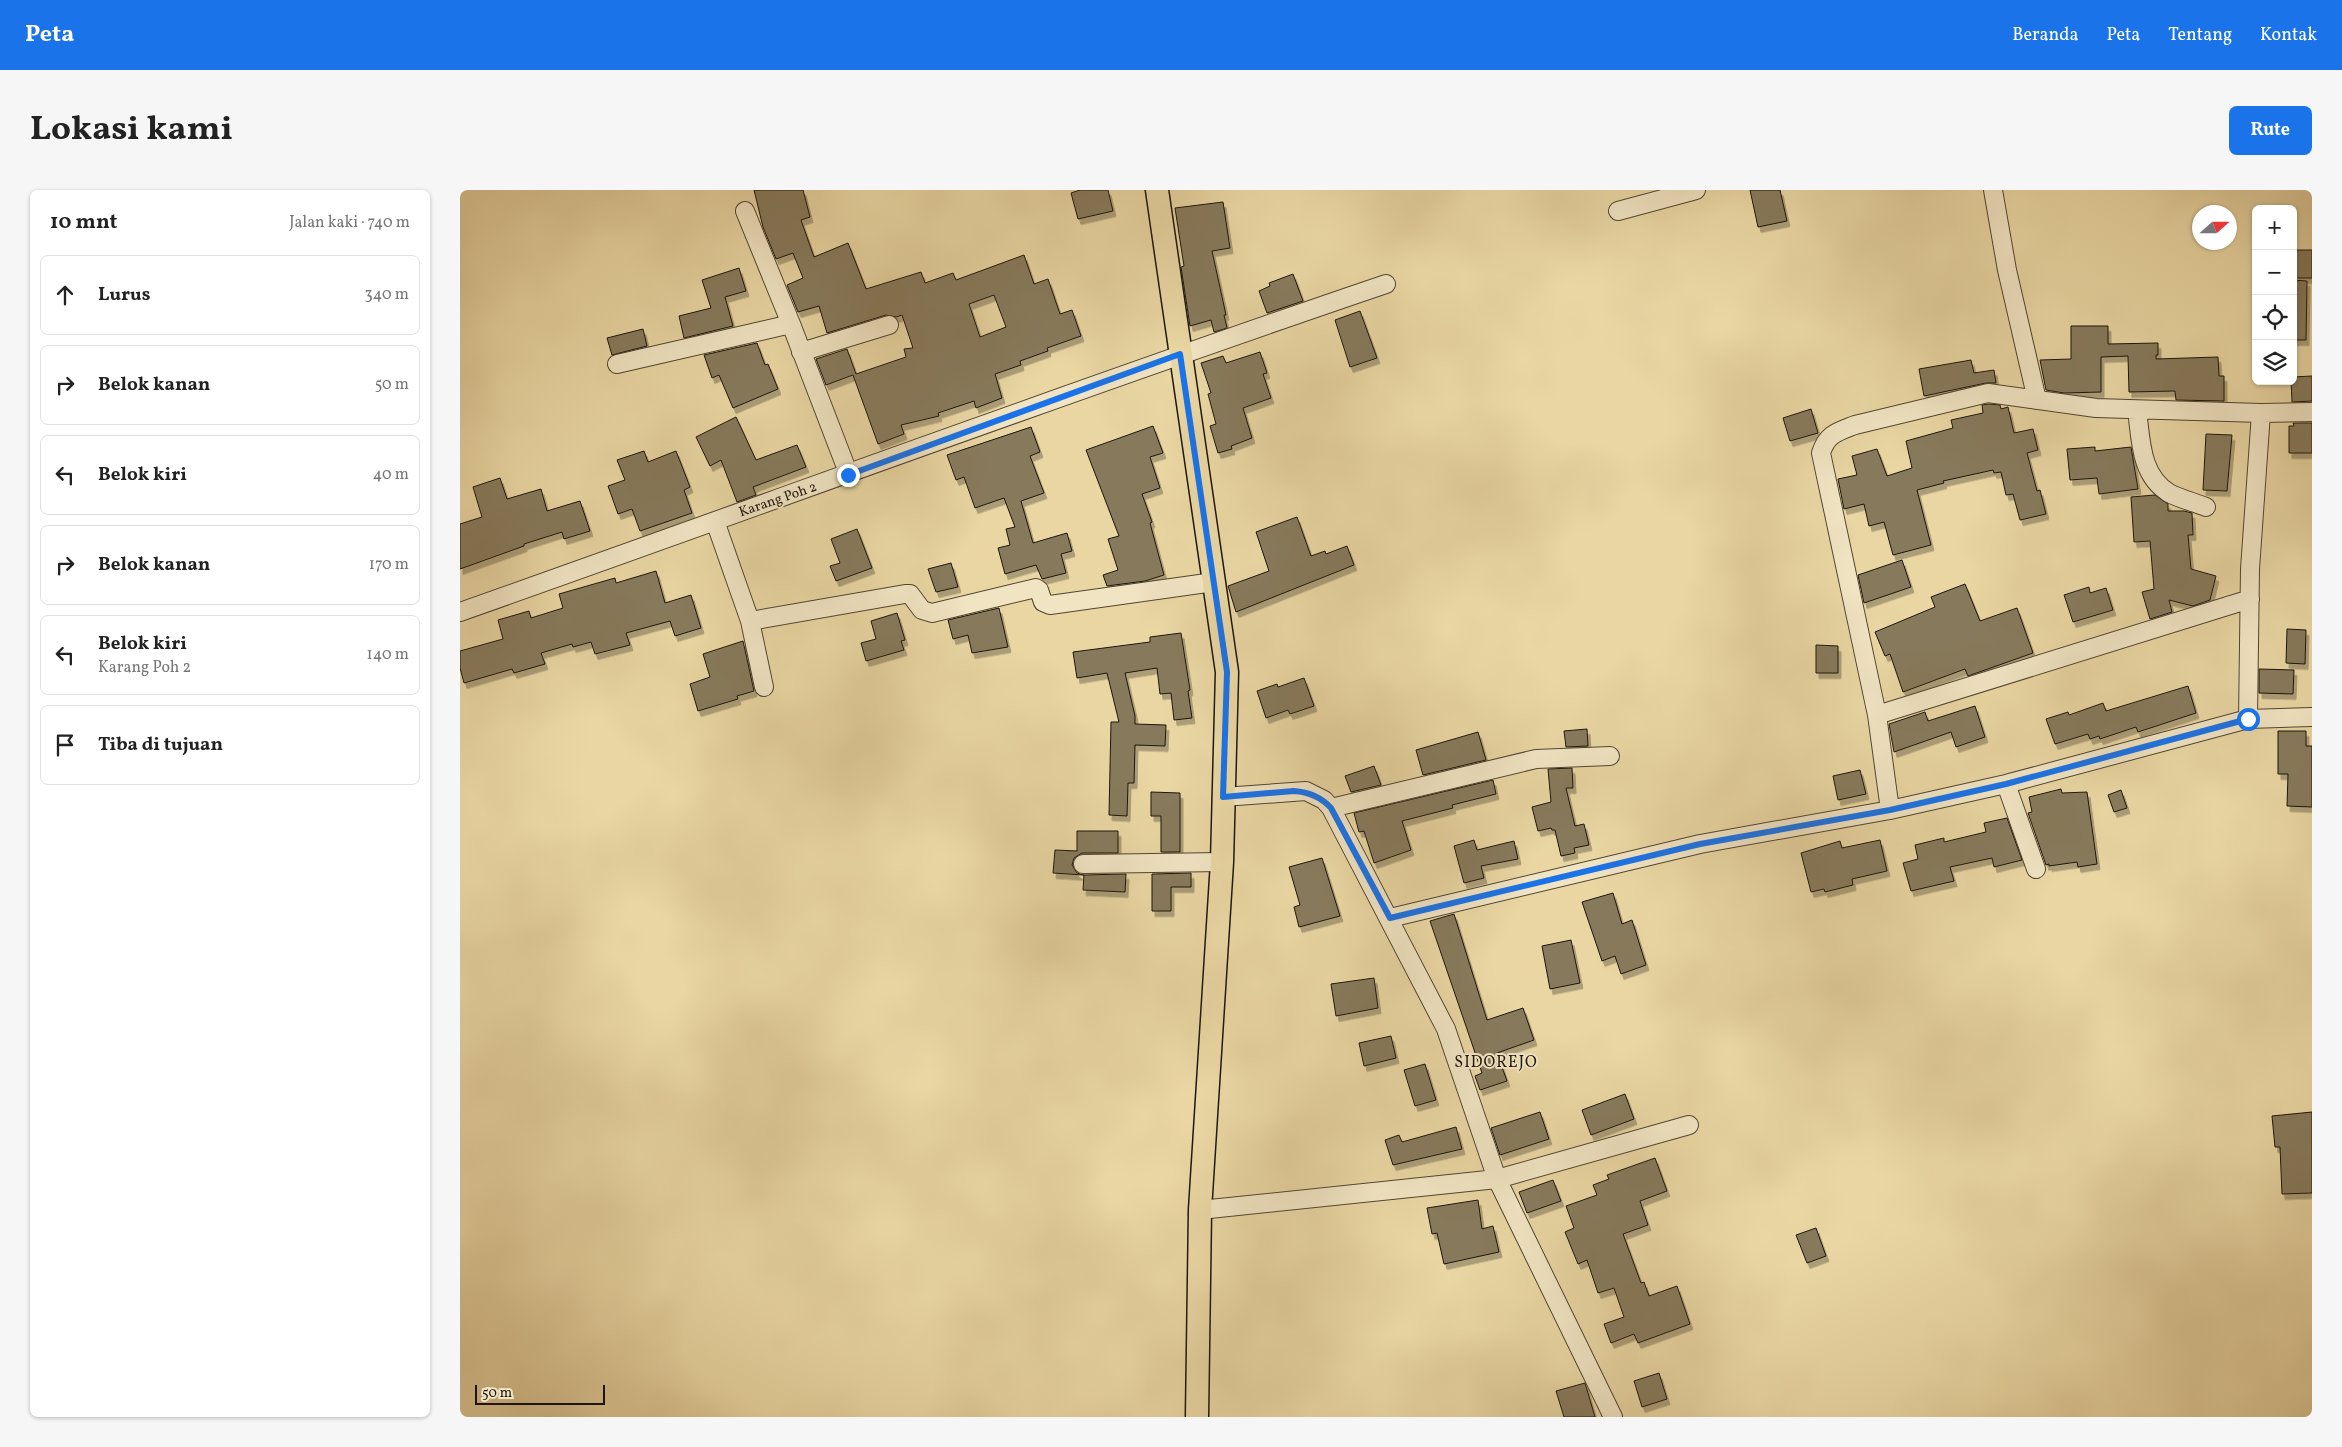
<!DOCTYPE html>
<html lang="id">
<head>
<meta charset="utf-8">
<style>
  body { margin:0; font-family:Vollkorn,serif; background:#f6f6f6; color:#222 }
  .controls { position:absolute; right:15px; top:15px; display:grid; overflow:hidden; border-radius:8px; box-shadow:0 1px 4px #0004 }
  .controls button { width:45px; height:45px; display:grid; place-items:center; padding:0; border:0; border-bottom:1px solid #e0e0e0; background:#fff; color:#222; font:25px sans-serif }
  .compass { position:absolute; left:1732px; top:15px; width:45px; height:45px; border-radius:50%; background:#fff; box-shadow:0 1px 4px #0004; rotate:69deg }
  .scale { position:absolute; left:15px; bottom:12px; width:130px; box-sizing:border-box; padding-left:5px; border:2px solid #1d160c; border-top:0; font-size:14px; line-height:18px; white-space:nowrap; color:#1d160c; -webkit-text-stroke:4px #f1e4c3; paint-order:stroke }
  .stop { position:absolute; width:15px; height:15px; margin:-11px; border:4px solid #1a73e8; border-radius:50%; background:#fff }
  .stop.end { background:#1a73e8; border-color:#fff; box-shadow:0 1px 5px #0008 }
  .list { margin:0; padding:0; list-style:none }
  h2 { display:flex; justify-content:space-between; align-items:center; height:65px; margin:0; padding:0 20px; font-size:21px }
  h2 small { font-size:16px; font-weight:400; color:#767676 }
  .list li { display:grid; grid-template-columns:32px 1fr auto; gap:15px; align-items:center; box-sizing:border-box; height:80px; margin:0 10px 10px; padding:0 10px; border:1px solid #e0e0e0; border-radius:8px }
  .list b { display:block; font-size:19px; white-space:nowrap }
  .list p { margin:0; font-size:16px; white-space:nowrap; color:#767676 }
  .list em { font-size:16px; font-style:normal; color:#767676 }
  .icon { flex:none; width:28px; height:28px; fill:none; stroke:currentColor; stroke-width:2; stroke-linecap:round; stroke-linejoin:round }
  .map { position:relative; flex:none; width:1852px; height:1227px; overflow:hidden; border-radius:8px }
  header { display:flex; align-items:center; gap:30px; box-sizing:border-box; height:70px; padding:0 25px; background:#1a73e8; color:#fff }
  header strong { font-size:24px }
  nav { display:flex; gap:28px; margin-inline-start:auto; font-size:18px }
  .intro { display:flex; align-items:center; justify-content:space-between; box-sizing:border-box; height:120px; padding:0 30px }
  h1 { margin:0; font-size:35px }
  .button { padding:12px 22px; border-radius:8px; background:#1a73e8; color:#fff; font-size:18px; font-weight:700 }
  main { display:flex; gap:30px; padding:0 30px }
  aside { flex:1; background:#fff; border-radius:8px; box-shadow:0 1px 4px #0004 }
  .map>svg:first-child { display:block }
</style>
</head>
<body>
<header>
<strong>Peta</strong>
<nav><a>Beranda</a><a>Peta</a><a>Tentang</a><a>Kontak</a></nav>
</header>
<div class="intro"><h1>Lokasi kami</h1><a class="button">Rute</a></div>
<main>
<aside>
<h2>10 mnt<small>Jalan kaki · 740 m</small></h2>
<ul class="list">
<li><svg class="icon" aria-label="ahead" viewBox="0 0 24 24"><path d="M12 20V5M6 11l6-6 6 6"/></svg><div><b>Lurus</b></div><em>340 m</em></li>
<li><svg class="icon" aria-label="right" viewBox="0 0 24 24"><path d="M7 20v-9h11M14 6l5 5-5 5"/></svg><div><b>Belok kanan</b></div><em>50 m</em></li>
<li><svg class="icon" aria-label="left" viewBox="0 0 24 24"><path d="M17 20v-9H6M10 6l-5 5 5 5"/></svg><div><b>Belok kiri</b></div><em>40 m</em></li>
<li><svg class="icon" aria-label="right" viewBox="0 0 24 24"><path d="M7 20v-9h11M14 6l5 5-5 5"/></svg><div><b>Belok kanan</b></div><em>170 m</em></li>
<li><svg class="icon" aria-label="left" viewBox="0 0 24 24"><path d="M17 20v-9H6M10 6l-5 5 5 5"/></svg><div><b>Belok kiri</b><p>Karang Poh 2</p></div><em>140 m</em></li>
<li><svg class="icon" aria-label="arrive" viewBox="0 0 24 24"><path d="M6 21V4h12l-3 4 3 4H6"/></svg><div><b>Tiba di tujuan</b></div></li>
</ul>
</aside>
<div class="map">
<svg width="1852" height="1227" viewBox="0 0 1852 1227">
  <defs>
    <filter id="shadow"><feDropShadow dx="3" dy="5.5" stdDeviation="0" flood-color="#0004"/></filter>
  </defs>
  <rect width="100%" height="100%" fill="#e9d6a3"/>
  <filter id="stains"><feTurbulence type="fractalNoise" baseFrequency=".004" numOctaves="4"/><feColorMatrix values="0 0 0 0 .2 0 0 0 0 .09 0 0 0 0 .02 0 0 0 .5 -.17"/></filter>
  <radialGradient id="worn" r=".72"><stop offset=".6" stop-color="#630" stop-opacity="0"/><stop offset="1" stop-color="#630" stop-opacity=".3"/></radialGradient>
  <path fill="#877a5b" stroke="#1d160c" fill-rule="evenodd" filter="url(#shadow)" d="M 294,0 L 343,0 L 350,27 L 341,30 L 354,67 L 388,53 L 406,99 L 461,82 L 465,93 L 493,83 L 496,90 L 564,65 L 574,94 L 588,89 L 600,124 L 612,120 L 621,146 L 587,158 L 588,161 L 560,171 L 561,175 L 535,184 L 542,208 L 516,218 L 514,211 L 478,223 L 479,226 L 441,235 L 444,244 L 418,254 L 393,185 L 366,195 L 356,169 L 387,159 L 396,184 L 446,167 L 444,159 L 453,158 L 442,125 L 436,127 L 426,125 L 367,143 L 359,116 L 338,122 L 327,95 L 343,88 L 333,63 L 316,69 L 303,37 ZM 534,105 L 546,137 L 520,147 L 509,114 Z
    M 620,0 L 648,0 L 653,21 L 618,29 L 611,3 Z
    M 1290,0 L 1320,0 L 1327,31 L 1298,37 Z
    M 763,12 L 770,58 L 752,61 L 766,125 L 764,125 L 767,138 L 754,142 L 751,130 L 730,136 L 721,77 L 724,76 L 715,18 Z
    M 1836,60 L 1852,60 L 1852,88 L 1836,88 Z
    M 279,78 L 286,101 L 265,107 L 273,136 L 224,148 L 219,126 L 251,118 L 242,90 Z
    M 833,84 L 843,111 L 807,123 L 799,101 L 810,96 L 809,93 Z
    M 1833,90 L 1847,91 L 1846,150 L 1833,150 Z
    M 900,121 L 917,168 L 890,177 L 875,130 Z
    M 1611,136 L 1648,136 L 1648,154 L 1698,153 L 1698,165 L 1696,165 L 1696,169 L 1758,167 L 1759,186 L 1764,186 L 1764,211 L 1716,210 L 1715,201 L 1669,202 L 1668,166 L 1641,167 L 1641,202 L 1604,203 L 1586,200 L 1580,170 L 1611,169 Z
    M 183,139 L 187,156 L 152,165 L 147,148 Z
    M 297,153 L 305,175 L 308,174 L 318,199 L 273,218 L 259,185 L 252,188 L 244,165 Z
    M 800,162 L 807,183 L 803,184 L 811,208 L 783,218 L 792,248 L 771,256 L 772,259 L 758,263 L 750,236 L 756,234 L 748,204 L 751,203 L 741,173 L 763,166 L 766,173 Z
    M 1511,170 L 1514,183 L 1534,180 L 1536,193 L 1526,193 L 1464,206 L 1459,179 Z
    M 1852,186 L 1852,211 L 1832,212 L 1831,191 L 1833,191 L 1833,187 Z
    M 1529,214 L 1540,215 L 1541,219 L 1548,217 L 1554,243 L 1573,239 L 1578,260 L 1567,263 L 1577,301 L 1580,300 L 1586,324 L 1560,330 L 1553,304 L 1546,305 L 1541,282 L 1534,283 L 1533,280 L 1483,291 L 1484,293 L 1457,300 L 1471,355 L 1433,365 L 1424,332 L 1409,336 L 1404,314 L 1384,319 L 1378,289 L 1397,285 L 1392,266 L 1417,259 L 1427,286 L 1452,278 L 1446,251 L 1493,238 L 1491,230 L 1523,223 L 1522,215 Z
    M 1351,219 L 1358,243 L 1330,251 L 1323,228 Z
    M 276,227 L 296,270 L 337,255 L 346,277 L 293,297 L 296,305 L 277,312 L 261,270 L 250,276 L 236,247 Z
    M 1833,233 L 1852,233 L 1852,263 L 1829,263 L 1829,236 L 1834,236 Z
    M 693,236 L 703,263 L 690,267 L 700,298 L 682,304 L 692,332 L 690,333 L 704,385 L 685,391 L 647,396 L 643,385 L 658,380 L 648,349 L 659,346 L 626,260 Z
    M 571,237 L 580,262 L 570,266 L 584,303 L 561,311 L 573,353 L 607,343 L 612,361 L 601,364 L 606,383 L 582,389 L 576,375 L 545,384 L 538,358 L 550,355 L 546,339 L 555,337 L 544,308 L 515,318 L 504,287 L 496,290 L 487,265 Z
    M 1746,244 L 1772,245 L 1767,301 L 1743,300 Z
    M 1635,257 L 1635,261 L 1671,257 L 1678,299 L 1639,304 L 1637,288 L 1610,290 L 1607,259 Z
    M 184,261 L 188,272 L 216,261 L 230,297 L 224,300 L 232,323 L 180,341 L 172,319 L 158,324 L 148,296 L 165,290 L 157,270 Z
    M 40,288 L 47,309 L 81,299 L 87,321 L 120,311 L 130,341 L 104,349 L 102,342 L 64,354 L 64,356 L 0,379 L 0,334 L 22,327 L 13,297 Z
    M 1695,305 L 1708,314 L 1708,321 L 1724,321 L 1732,323 L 1733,345 L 1728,345 L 1731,379 L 1756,386 L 1750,410 L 1733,416 L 1709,410 L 1712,422 L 1690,429 L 1682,402 L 1694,399 L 1690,351 L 1674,352 L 1671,307 Z
    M 837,327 L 851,366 L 865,361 L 866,364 L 887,356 L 894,375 L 776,422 L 768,396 L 809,381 L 796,342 Z
    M 397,339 L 412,378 L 376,391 L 370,376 L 380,373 L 371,349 Z
    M 1442,370 L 1451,397 L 1404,413 L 1398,385 Z
    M 491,373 L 498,397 L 476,402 L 468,379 Z
    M 196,381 L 205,413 L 231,405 L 241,438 L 215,446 L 210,431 L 166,443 L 170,455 L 135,464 L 131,452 L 113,457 L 112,454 L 81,463 L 85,474 L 54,483 L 52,479 L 4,493 L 0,478 L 0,461 L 43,449 L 38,430 L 69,421 L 71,428 L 103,418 L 99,404 L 155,388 L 156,393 Z
    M 1505,394 L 1520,431 L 1557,418 L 1573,463 L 1508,486 L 1505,479 L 1443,502 L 1430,464 L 1425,466 L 1415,442 L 1475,417 L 1471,407 Z
    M 1629,397 L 1630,403 L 1646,398 L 1653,420 L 1613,432 L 1604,405 Z
    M 539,418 L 548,457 L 512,463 L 508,445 L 493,449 L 488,430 Z
    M 437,423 L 445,450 L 441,451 L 444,460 L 406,471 L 401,453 L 416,449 L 411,431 Z
    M 1827,439 L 1846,440 L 1845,474 L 1826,473 Z
    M 721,443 L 730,500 L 728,501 L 732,528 L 714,530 L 711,503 L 700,504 L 697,478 L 665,483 L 675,526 L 675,534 L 706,535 L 705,556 L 675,555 L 674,593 L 668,593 L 667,626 L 649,625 L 651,532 L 659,532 L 647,483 L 617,488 L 613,462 L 690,452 L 690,447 Z
    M 283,451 L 294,501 L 277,506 L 278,509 L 238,521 L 230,494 L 250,487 L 243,464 Z
    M 1356,455 L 1378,456 L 1378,483 L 1356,483 Z
    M 1799,479 L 1834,480 L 1833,504 L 1799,503 Z
    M 844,488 L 854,516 L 830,524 L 828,520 L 806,528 L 797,501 L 817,494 L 818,497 Z
    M 1728,496 L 1736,523 L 1678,542 L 1676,537 L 1640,549 L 1639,546 L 1630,549 L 1628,544 L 1595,554 L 1586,529 L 1608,522 L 1609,525 L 1643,513 L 1646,521 Z
    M 1515,516 L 1525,547 L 1496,557 L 1491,542 L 1434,562 L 1429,534 L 1465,522 L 1468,531 Z
    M 1127,539 L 1128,556 L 1106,557 L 1104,541 Z
    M 1818,541 L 1846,541 L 1846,556 L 1852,556 L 1852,617 L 1827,616 L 1828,584 L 1818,584 Z
    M 1018,542 L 1026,570 L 963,585 L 956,560 Z
    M 914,576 L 921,595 L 891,602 L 885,586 Z
    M 1112,578 L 1113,598 L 1106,598 L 1115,636 L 1124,634 L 1129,655 L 1114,658 L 1115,663 L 1101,666 L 1095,640 L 1092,640 L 1091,638 L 1078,641 L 1072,617 L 1091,612 L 1088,579 Z
    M 1400,580 L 1406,604 L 1378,610 L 1373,586 Z
    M 1033,590 L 1036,604 L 992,615 L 993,618 L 942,631 L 951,660 L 914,673 L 904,641 L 899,642 L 894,623 Z
    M 1601,599 L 1602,603 L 1627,602 L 1637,674 L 1618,677 L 1617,672 L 1589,676 L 1589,674 L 1586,675 L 1568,623 L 1572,622 L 1569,607 Z
    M 1661,600 L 1667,618 L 1654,622 L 1648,605 Z
    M 691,602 L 720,603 L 720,662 L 701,662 L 701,626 L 691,626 Z
    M 1547,628 L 1562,670 L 1534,677 L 1532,668 L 1490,677 L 1494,691 L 1451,701 L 1443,673 L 1458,669 L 1455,655 L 1484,648 L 1484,652 L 1526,642 L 1524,633 Z
    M 617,641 L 658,641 L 658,663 L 622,663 L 614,668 L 612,675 L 617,683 L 623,685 L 666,684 L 665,702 L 623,700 L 624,685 L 593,683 L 595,660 L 617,661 Z
    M 1014,650 L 1017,660 L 1054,651 L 1058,669 L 1021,676 L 1024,688 L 1004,693 L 994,656 Z
    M 1420,650 L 1427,681 L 1392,689 L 1393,695 L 1365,702 L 1364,699 L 1351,702 L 1341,663 L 1380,651 L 1382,658 Z
    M 862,668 L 880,726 L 839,737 L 834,717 L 840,715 L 829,677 Z
    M 731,683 L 731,697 L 711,697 L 711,721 L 692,721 L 692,684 Z
    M 1153,703 L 1162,734 L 1172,730 L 1186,775 L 1161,784 L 1155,766 L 1142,771 L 1122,712 Z
    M 994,724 L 1027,830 L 1063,818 L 1074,850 L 1037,863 L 1047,891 L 1020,900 L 1015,886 L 1022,883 L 970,731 Z
    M 1111,750 L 1120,793 L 1090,799 L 1082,756 Z
    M 914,788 L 918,818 L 876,826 L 871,794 Z
    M 931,846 L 936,868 L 904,876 L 899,853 Z
    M 965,874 L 976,910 L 955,916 L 944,880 Z
    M 1165,904 L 1174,929 L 1131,945 L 1122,920 Z
    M 1080,922 L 1089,949 L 1040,965 L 1031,938 Z
    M 1852,922 L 1852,1003 L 1822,1004 L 1820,957 L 1815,957 L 1812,926 Z
    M 996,937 L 1002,959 L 933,975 L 925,950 L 939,945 L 942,952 Z
    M 1195,968 L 1207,1001 L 1180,1011 L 1188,1035 L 1163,1044 L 1181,1093 L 1184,1092 L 1189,1106 L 1217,1096 L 1230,1134 L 1178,1153 L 1174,1144 L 1151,1153 L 1144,1134 L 1164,1127 L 1154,1098 L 1138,1103 L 1127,1070 L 1118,1074 L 1105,1042 L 1114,1038 L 1106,1016 L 1137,1005 L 1133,995 L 1149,989 L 1147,985 Z
    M 1093,990 L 1101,1011 L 1067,1023 L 1059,1002 Z
    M 1018,1010 L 1022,1039 L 1033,1036 L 1039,1062 L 984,1074 L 977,1043 L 972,1044 L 967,1018 Z
    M 1356,1038 L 1366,1066 L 1347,1073 L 1336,1045 Z
    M 1199,1183 L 1207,1209 L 1182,1217 L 1174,1191 Z
    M 1125,1193 L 1135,1227 L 1104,1227 L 1096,1201 Z"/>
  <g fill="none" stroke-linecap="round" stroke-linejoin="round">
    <g stroke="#504632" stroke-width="20">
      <path id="minor" d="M 1533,0 L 1547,80 L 1577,210
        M 285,21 L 331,134 L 389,285
        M 1158,21 L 1236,0
        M 341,162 L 429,135
        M 157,174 L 331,134
        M 1677,220 C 1681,250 1680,285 1709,303 C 1720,309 1734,312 1746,317
        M 255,331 L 290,431 L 445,404 L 450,404 L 462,420 L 472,423 L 576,398 L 579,400 L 583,412 L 590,415 L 754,392
        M 0,422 C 309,313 616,199 926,94
        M 290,431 L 304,497
        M 1417,525 L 1790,409
        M 1788,529 L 1790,379 L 1801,223
        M 1546,594 L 1576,679
        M 763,607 L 846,601 L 864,610 L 871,618 L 986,839 L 1037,989 L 1153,1227
        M 871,618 L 1076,569 L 1150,566
        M 1430,620 L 1417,525 L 1361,263 C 1367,244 1377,242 1395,235 L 1528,203 L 1636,218 L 1801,223 L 1852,222
        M 623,674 L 762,672
        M 930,728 L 1240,654 L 1430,620 L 1546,594 L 1788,529 L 1852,527
        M 740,1020 L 1037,989 L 1229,935"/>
    </g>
    <g stroke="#1d160c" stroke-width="25">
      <path id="major" d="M 697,0 L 767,482 L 762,672 L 740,1020 L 737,1227"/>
    </g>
    <use href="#minor" stroke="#f1e4c3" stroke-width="18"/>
    <use href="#major" stroke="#e9d6a3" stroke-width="22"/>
  </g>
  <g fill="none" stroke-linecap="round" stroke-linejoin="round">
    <path stroke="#1a73e8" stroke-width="6" d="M 388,285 L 720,164 L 767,482 L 763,607 L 834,601 C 849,602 861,607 871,618 L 930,728 L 1240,654 L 1430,620 L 1546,594 L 1788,529"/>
  </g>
  <g text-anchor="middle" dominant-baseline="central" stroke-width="4" stroke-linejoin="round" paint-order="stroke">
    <g font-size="14" fill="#1d160c" stroke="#f1e4c3">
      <text transform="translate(318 310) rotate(-19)">Karang Poh 2</text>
    </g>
    <g font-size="16" letter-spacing="1" fill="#1d160c" stroke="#f1e4c3">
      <text x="1036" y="873">SIDOREJO</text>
    </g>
  </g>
  <rect width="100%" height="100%" filter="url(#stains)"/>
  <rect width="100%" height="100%" fill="url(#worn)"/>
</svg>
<div class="controls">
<button>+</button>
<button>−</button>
<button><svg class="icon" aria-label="locate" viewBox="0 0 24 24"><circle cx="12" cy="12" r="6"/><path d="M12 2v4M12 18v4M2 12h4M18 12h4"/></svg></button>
<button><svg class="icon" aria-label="layers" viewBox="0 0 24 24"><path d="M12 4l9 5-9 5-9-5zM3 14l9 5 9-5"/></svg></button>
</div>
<svg class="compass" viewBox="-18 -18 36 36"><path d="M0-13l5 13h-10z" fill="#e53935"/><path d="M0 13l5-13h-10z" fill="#767676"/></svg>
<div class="scale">50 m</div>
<div class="stop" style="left:1788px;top:529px"></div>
<div class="stop end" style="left:388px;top:285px"></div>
</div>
</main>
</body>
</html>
